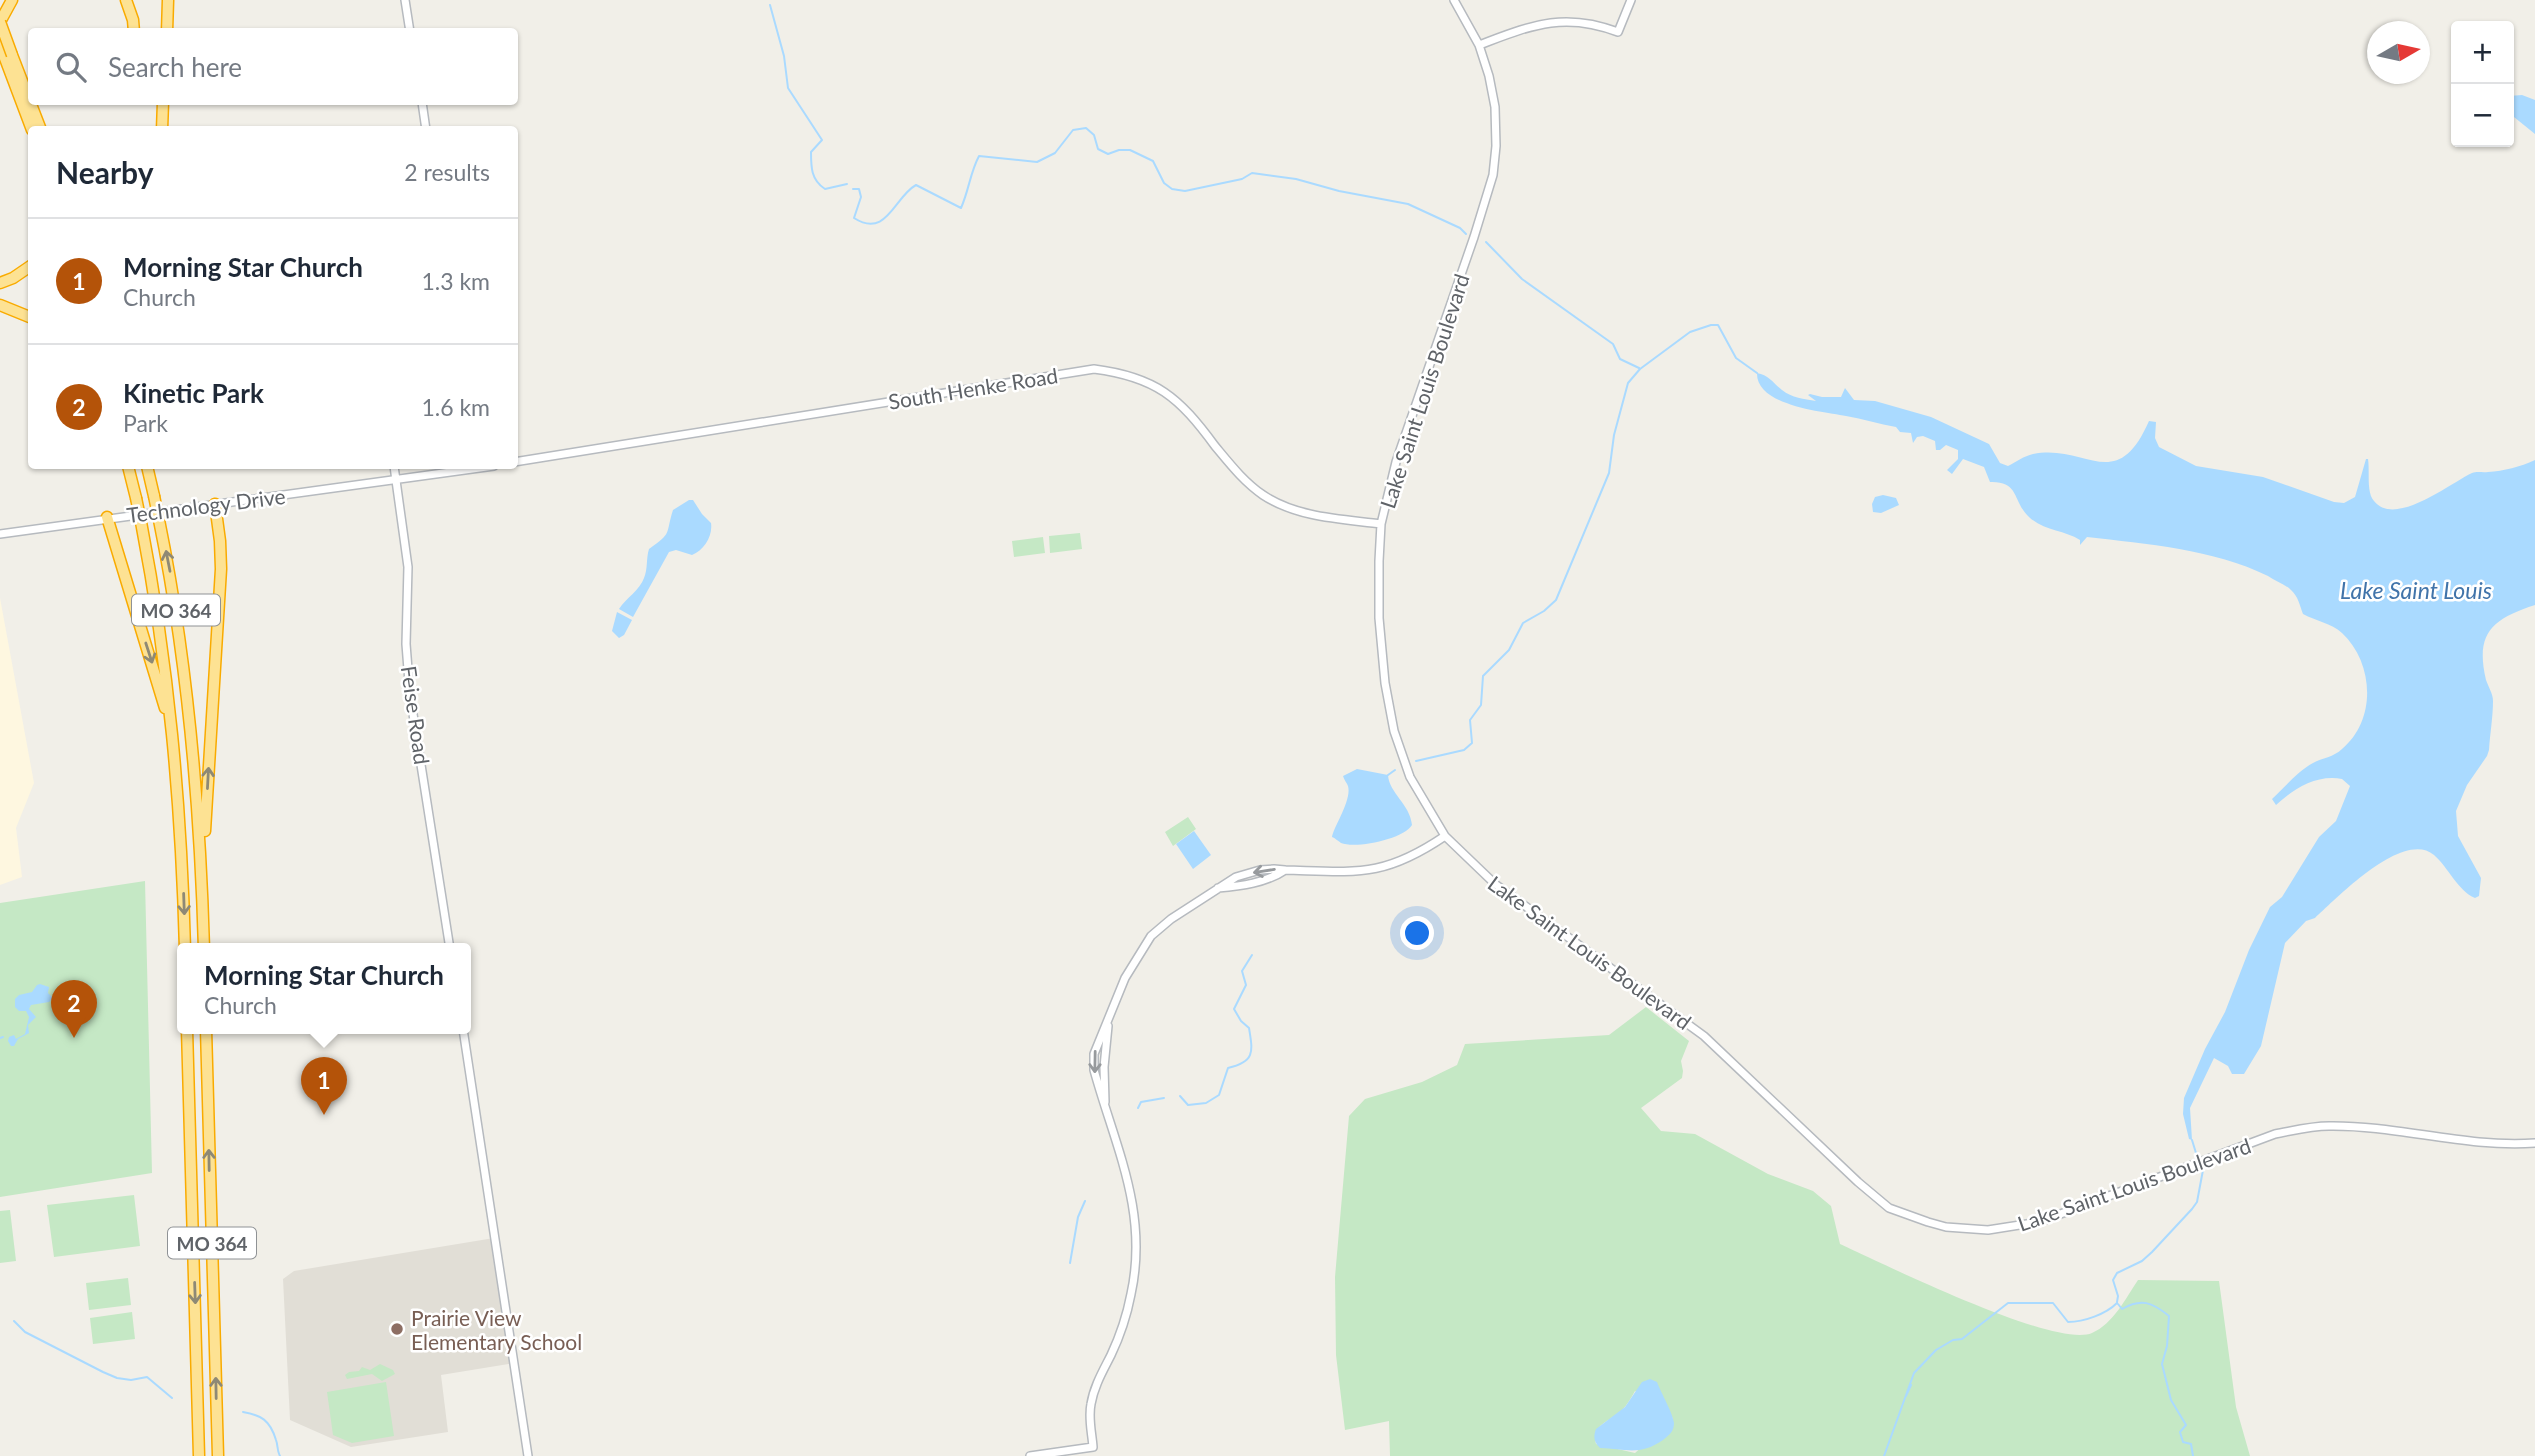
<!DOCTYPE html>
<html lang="en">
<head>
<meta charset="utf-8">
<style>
  body { margin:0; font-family:Lato,sans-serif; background:#f2f2f3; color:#1f2937 }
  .controls { position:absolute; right:21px; top:21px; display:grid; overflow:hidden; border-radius:7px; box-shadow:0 2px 5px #0004 }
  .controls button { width:63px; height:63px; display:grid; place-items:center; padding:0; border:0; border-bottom:2px solid #e0e1e3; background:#fff; color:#1f2937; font:35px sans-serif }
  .compass { position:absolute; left:2367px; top:21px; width:63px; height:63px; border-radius:50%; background:#fff; box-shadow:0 2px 5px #0004; rotate:81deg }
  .you { position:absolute; left:1418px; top:934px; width:24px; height:24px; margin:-18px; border:5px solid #fff; border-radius:50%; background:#1a73e8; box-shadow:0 0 0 10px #1a73e833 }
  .badge { display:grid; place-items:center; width:46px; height:46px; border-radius:50%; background:#b45309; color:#fff; font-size:23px; font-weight:700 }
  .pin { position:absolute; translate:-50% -58px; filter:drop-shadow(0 2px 4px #0008) }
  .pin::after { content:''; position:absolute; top:37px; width:24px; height:21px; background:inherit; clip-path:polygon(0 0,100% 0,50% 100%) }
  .popup { position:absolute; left:177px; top:943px; width:294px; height:91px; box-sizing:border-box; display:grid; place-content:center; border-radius:7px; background:#fff; filter:drop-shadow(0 2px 5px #0005); font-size:23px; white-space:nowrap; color:#747a83 }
  .popup b { font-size:26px; color:#1f2937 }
  .popup::after { content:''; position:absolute; left:50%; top:100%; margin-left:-14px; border:14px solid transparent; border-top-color:#fff }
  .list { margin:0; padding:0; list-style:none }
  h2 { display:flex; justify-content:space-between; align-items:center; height:91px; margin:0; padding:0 28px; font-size:30px }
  h2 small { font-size:23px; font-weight:400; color:#747a83 }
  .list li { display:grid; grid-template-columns:46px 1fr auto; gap:21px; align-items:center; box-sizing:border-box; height:126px; padding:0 28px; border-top:2px solid #e0e1e3 }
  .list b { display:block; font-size:26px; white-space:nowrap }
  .list p { margin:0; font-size:23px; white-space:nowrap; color:#747a83 }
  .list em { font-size:23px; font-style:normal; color:#747a83 }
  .icon { flex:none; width:38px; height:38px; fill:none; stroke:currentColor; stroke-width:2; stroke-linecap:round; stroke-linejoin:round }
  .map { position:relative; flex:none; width:2535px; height:1456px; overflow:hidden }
  .search { position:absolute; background:#fff; box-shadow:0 2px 5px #0004; left:28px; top:28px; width:490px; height:77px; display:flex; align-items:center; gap:18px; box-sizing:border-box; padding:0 24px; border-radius:7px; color:#747a83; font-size:26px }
  .panel { position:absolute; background:#fff; box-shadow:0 2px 5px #0004; left:28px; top:126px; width:490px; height:343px; border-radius:7px }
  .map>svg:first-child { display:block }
</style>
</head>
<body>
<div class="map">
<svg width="2535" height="1456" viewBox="0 0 2535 1456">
  <rect width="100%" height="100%" fill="#f1efe8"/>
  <path fill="#fef7e0" d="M 0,598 L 34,783 L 16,828 L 22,877 L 0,885 Z"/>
  <path fill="#e1ded6" d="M 494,1238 L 514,1363 L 441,1375 L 448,1432 L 351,1447 L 290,1420 L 283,1279 L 294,1271 Z"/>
  <path fill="#c5e8c5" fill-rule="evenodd" d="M 1080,533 L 1082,549 L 1050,553 L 1049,536 Z
    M 1043,537 L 1045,553 L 1014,557 L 1012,541 Z
    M 1188,817 L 1196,829 L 1173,846 L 1165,832 Z
    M 145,881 L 152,1173 L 0,1197 L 0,903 Z
    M 1646,1007 L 1689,1041 L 1681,1061 L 1683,1071 L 1682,1078 L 1641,1108 L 1661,1131 L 1695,1134 L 1768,1174 L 1813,1191 L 1831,1206 L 1840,1244 C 1882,1263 2055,1349 2092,1333 C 2113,1324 2126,1298 2138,1280 L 2219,1281 L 2236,1407 L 2250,1456 L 1390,1456 L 1389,1421 L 1345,1430 L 1336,1355 L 1335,1277 L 1349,1116 L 1365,1099 L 1422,1082 L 1457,1065 L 1465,1044 L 1609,1035 ZM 1635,1391 L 1668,1409 L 1673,1419 L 1635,1453 L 1596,1444 C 1591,1424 1610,1422 1622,1410 C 1627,1405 1631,1398 1635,1391 Z
    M 134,1195 L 140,1246 L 54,1257 L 47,1205 Z
    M 10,1210 L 16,1261 L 0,1263 L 0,1211 Z
    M 128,1278 L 131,1305 L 89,1310 L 86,1283 Z
    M 132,1312 L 135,1339 L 93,1344 L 90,1318 Z
    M 380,1364 L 393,1370 L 395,1374 L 382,1381 L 372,1374 L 347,1379 L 345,1375 L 349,1372 L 359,1371 L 362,1367 L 370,1370 Z
    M 386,1382 L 394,1436 L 352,1443 L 333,1435 L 327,1392 Z"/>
  <path fill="#aadaff" d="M 2522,95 L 2535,100 L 2535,134 L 2509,113 L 2509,96 Z
    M 1757,373 C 1769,375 1773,383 1782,390 C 1792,398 1804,399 1816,401 L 1808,395 L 1810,394 L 1822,397 L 1841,397 L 1845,388 L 1854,400 L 1875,401 L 1931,417 L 1989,444 L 2000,463 L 2008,466 C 2016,462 2024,456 2033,454 C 2086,443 2116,496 2149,421 L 2156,422 L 2155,438 L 2159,447 L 2196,466 L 2263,477 L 2334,502 L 2344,503 L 2355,497 L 2366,459 L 2368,459 C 2370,471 2366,492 2374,501 C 2395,528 2452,482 2472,473 C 2478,471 2482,473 2488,472 C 2504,471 2520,467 2535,460 L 2535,605 C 2492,619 2475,633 2486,680 C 2488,686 2493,694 2493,701 C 2493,717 2490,734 2489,750 L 2487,756 L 2467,785 L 2456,811 L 2458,836 L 2481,878 L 2479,896 L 2475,898 C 2458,891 2448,867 2434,855 C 2403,829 2336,899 2315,918 L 2306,921 L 2285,943 L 2261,1046 L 2244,1074 L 2232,1074 L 2228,1066 L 2214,1058 L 2190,1108 L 2192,1140 L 2189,1139 L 2183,1114 L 2184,1098 L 2205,1049 L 2225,1012 L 2249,950 L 2270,907 L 2282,897 L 2319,837 L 2336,821 L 2350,786 L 2342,779 C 2317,774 2293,789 2276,805 L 2272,799 C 2285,787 2298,771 2313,763 C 2322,758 2334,757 2342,749 C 2377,720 2374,663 2342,633 C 2331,623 2316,621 2303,614 C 2300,606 2298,596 2291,590 C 2285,584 2275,581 2268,576 C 2213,549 2147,544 2087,537 L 2080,545 L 2080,540 C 2064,530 2044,531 2029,517 C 2012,501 2020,481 1990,482 L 1984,467 L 1963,459 L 1952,474 L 1947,470 L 1958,459 L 1958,450 L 1946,445 L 1940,450 L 1936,450 L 1935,441 L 1923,436 L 1917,437 L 1913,443 L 1911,433 L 1900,432 L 1896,427 C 1879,424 1863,419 1846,416 C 1824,412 1756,406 1757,373 Z
    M 1883,495 L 1896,498 L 1899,505 L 1881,513 L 1873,512 L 1872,504 L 1875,497 Z
    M 689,500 L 693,500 L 702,514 L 711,523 C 713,536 704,550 692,555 L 676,550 L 669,552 L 633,617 L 619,609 C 626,598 640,590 644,578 C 648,569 646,558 649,549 C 673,532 665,535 673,510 Z
    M 617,612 L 632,620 L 624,635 L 619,638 L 612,631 Z
    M 1357,769 L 1388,775 C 1389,793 1410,804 1412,825 C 1404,839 1356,849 1341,843 C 1338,841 1335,838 1332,837 C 1334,826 1352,800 1348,786 C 1347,783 1344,780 1343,776 Z
    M 1194,831 L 1211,855 L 1193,869 L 1176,844 Z
    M 40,984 L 49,987 L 48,993 L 53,998 L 49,1002 L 31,1005 L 29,1009 L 36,1017 L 28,1025 L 29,1033 L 18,1039 L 14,1046 L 11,1046 L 8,1041 L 9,1037 L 14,1035 L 16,1039 L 25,1034 L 29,1017 L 26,1011 L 19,1011 L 15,1007 L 15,999 L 19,995 L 32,992 L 37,985 Z
    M 1650,1379 L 1657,1382 C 1661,1393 1673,1413 1674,1423 C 1674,1432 1669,1435 1663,1440 C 1640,1456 1626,1449 1600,1448 C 1594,1442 1593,1437 1596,1429 L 1625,1407 L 1642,1382 Z"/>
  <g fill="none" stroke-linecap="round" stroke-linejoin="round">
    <path stroke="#aadaff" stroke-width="2" d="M 770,5 L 784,56 L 788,88 L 822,140 L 811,152 C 811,167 811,180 825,189 L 847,184
      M 853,189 L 859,189 L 861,197 L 854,218 C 887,239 894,197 916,185 L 961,208 C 969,190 970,173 979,156 L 1037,162 L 1055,153 L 1073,130 L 1086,128 L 1094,135 L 1098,149 L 1108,154 L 1119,150 L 1130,150 L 1153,161 L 1164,183 L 1172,189 L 1185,191 L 1242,179 L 1252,173 L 1296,179 L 1339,191 L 1408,204 L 1460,228 L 1466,234
      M 1486,242 L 1522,279 L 1613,344 L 1620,359 L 1639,368
      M 1416,761 L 1464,750 L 1472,743 L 1470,720 L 1481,705 L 1483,676 L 1509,650 L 1523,623 L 1544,611 L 1556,600 L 1609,473 L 1614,435 L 1628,383 L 1640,369 L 1690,332 L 1711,325 L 1718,325 L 1736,358 L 1757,373
      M 1388,775 L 1395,770
      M 0,1038 L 3,1037
      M 1180,1096 L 1188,1105 L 1206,1103 L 1219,1095 L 1228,1068 C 1255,1062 1253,1052 1249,1028 L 1241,1021 L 1234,1009 L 1246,985 L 1242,971 L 1252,955
      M 1138,1108 L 1141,1102 L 1164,1098
      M 2192,1140 L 2196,1153
      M 1070,1263 L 1078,1217 L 1085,1201
      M 2117,1302 L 2118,1296 L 2113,1280 L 2117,1273 L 2142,1261 L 2152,1252 L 2192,1209 L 2197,1202 L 2203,1170
      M 2118,1304 L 2122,1309 C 2141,1298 2152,1302 2169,1316 L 2167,1346 L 2162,1364 L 2171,1400 L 2186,1425 L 2180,1432 L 2183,1442 L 2191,1444 L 2193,1456
      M 14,1321 L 25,1332 L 103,1372 L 117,1378 L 131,1380 L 147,1377 L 172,1398
      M 1906,1396 L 1911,1385
      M 243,1412 C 261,1415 270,1420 276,1440 C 278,1445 277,1451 280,1456
      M 1884,1456 L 1914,1373 L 1936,1350 L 1953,1340 L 1962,1339 L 2008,1303 L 2053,1303 L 2068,1322 C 2084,1322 2106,1314 2117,1303"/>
    <g stroke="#b6babf" stroke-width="10">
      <path id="secondary" d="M 405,0 L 410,32
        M 1454,0 L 1479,45 L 1489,76 L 1495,107 L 1496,146 L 1493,175 L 1474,237 L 1396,462 L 1381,524 L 1379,561 L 1379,618 L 1385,683 L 1394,731 L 1410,777 L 1445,836 L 1495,884 L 1704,1036 L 1858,1182 L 1889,1208 L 1928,1222 L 1946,1227 L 1988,1230 L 2039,1222 L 2275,1134 C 2292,1131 2310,1126 2329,1126 C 2398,1125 2465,1148 2535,1143
        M 1479,45 C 1530,26 1563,11 1618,32 L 1631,0
        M 422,102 L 426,130
        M 514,462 L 1094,369 C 1156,377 1179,397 1215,446 C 1230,464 1244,482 1263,495 C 1298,518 1342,519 1381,524
        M 394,466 L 408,567 L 406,644 L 410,695 L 450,949
        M 0,534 L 494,466
        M 1285,870 C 1357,872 1383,878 1445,836
        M 463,1029 L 528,1456
        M 1105,1102 L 1104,1067 L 1108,1026
        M 1030,1456 L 1093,1447 C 1092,1433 1088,1418 1091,1404 C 1094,1386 1103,1371 1111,1355 C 1120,1336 1127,1315 1131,1294 C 1149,1212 1115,1146 1094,1070 L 1094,1054 L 1125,978 L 1151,936 L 1171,919 L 1236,877 L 1260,870 L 1274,869 L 1285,870 C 1266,883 1241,886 1218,888"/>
    </g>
    <g stroke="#f9ab00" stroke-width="13">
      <path id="highway" d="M 126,0 L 133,20 L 134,32
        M 0,22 L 12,0
        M 167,32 L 168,0
        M 0,45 L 32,130
        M 12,55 L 41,130
        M 162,130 L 163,102
        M 0,283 L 13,278 L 32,265
        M 0,305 L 32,318
        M 128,466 L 136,498
        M 147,466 L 154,496
        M 107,517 L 165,708
        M 159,520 C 188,662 200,804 204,949
        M 141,522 C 169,667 181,801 185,949
        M 205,831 L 221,569 L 220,541 L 215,504
        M 187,1029 L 199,1456
        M 206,1029 L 218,1456"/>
    </g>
    <use href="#secondary" stroke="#fff" stroke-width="7"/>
    <use href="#highway" stroke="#fde293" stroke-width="10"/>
    <g stroke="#f9ab00" stroke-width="13" stroke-linecap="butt">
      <path id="highway-bridge" d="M 0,22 L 12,55
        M 154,496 L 159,520
        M 136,498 L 141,522"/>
    </g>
    <use href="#highway-bridge" stroke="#fde293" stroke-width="10"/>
  </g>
  <defs><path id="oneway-shaft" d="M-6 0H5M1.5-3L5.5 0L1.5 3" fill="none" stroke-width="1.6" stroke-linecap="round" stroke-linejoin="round" transform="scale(1.75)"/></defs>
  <g stroke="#8e8975">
    <use href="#oneway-shaft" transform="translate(168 561) rotate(-101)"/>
    <use href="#oneway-shaft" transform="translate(149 653) rotate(72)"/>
    <use href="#oneway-shaft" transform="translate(208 778) rotate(-87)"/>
    <use href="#oneway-shaft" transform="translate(184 904) rotate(88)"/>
    <use href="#oneway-shaft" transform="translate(209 1160) rotate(-91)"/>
    <use href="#oneway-shaft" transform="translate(195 1293) rotate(88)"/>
    <use href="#oneway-shaft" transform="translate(216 1388) rotate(-91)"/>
  </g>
  <g stroke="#979a9d">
    <use href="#oneway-shaft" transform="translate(1264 871) rotate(171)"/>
    <use href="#oneway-shaft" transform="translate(1095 1062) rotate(91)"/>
  </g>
  <circle fill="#8d6e63" stroke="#fff" stroke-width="2.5" cx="397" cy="1329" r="7"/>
  <g text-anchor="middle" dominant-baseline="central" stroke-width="5" stroke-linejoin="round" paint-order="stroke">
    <g fill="#fff" stroke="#8f9295" stroke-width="2">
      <rect x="132" y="594.5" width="88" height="31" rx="5"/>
      <rect x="168" y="1227.5" width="88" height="31" rx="5"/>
    </g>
    <g font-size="19" font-weight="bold" fill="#5f6368">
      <text x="176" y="610">MO 364</text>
      <text x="212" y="1243">MO 364</text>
    </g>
    <g font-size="21" fill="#5f6368" stroke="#fff">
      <text transform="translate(973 388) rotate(-9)">South Henke Road</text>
      <text transform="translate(1424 391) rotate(-72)">Lake Saint Louis Boulevard</text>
      <text transform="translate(206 505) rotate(-7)">Technology Drive</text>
      <text transform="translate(416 715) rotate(82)">Feise Road</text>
      <text transform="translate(1590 952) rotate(36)">Lake Saint Louis Boulevard</text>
      <text transform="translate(2134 1184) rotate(-19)">Lake Saint Louis Boulevard</text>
    </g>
    <g font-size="21" fill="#785e54" stroke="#fff" text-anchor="start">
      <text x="411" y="1317">Prairie View<tspan x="411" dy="24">Elementary School</tspan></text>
    </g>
    <g font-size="23" font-style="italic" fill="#4174aa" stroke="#fff">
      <text x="2416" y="590">Lake Saint Louis</text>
    </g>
  </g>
</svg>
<div class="controls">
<button>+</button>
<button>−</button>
</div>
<svg class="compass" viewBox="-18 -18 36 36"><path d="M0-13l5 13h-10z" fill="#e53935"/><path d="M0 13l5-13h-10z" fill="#747a83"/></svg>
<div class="you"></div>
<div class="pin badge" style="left:324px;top:1115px">1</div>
<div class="popup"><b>Morning Star Church</b>Church</div>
<div class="pin badge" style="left:74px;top:1038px">2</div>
<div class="search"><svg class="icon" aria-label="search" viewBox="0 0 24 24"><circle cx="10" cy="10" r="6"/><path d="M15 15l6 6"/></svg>Search here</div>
<section class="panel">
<h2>Nearby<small>2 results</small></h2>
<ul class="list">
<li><span class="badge">1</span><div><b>Morning Star Church</b><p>Church</p></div><em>1.3 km</em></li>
<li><span class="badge">2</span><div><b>Kinetic Park</b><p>Park</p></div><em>1.6 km</em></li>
</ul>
</section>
</div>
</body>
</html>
